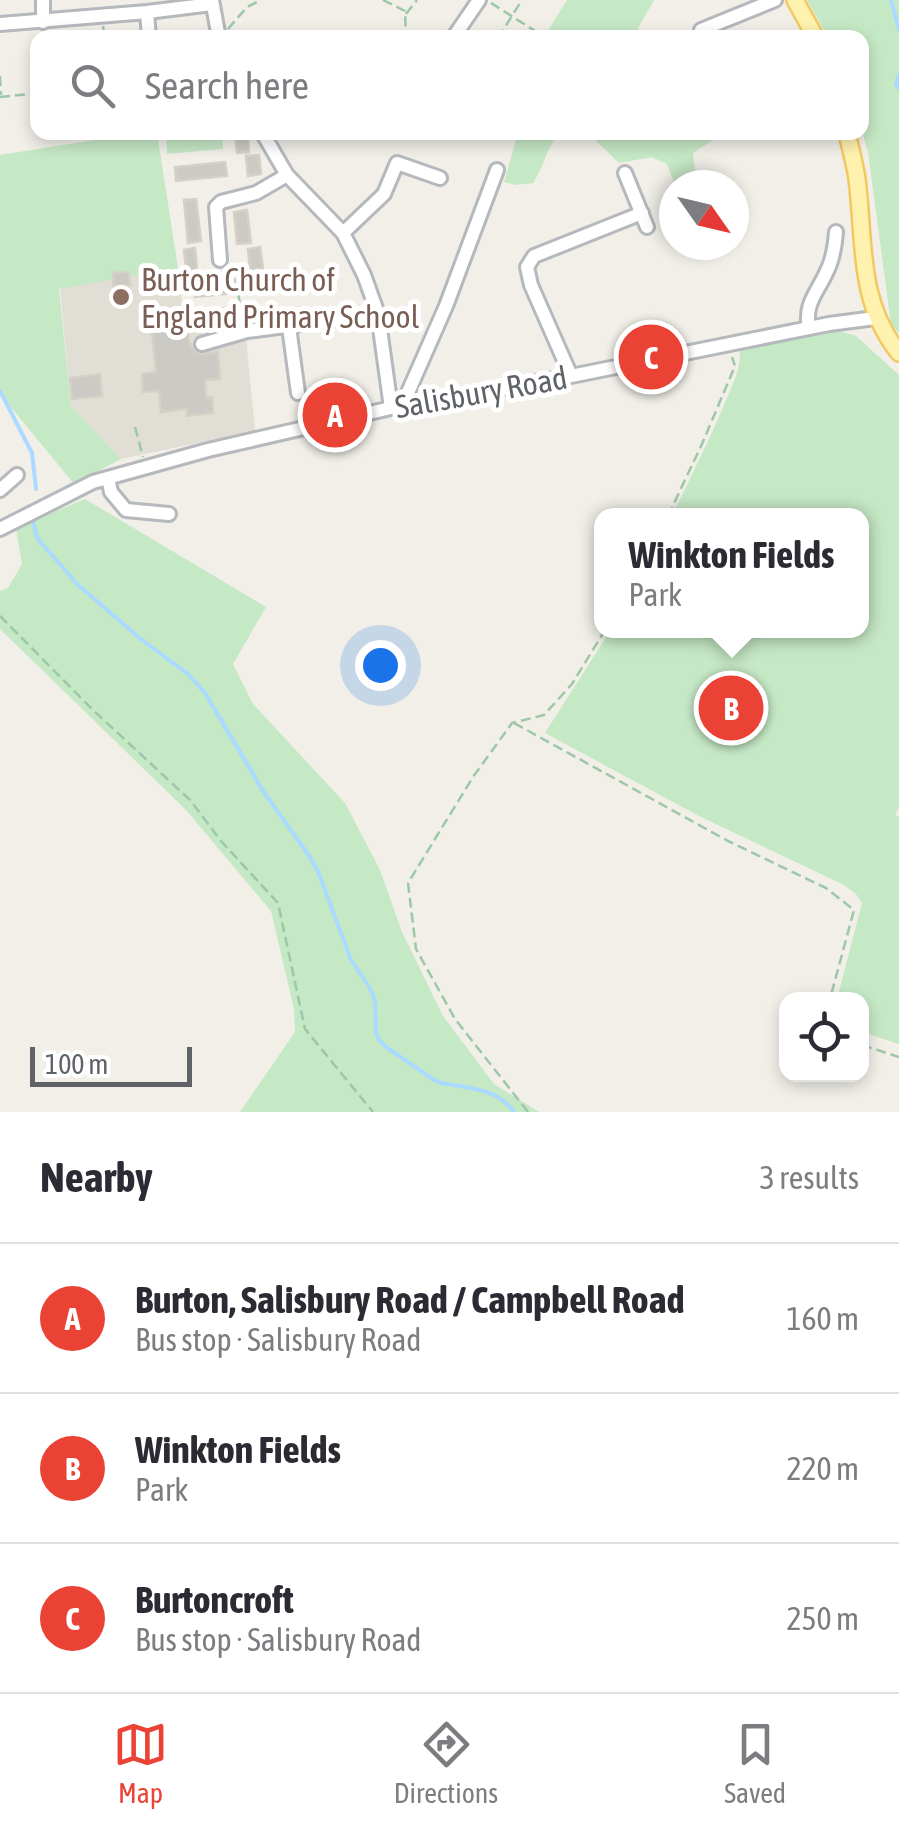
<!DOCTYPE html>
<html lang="en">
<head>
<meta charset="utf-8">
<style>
  body { margin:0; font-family:"Asap Condensed",sans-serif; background:#f2f2f3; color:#2b2b33 }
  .controls { position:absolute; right:30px; bottom:30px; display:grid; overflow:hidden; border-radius:20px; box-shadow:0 5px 15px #0003 }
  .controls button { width:90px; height:90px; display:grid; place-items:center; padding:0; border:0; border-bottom:2px solid #e1e1e2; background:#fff; color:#2b2b33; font:50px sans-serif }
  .compass { position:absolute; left:659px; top:170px; width:90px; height:90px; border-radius:50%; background:#fff; box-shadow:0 5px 15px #0003; rotate:124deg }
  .scale { position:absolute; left:30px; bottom:25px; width:162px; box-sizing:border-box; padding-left:10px; border:5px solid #5f6368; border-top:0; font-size:28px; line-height:35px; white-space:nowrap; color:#5f6368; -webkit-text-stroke:8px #fff; paint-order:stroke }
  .you { position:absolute; left:380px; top:665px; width:35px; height:35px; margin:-25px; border:8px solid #fff; border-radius:50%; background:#1a73e8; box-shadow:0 0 0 15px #1a73e833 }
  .badge { display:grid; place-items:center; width:65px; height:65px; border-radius:50%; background:#ea4335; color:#fff; font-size:32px; font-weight:700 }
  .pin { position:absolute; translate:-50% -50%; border:5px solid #fff; box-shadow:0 2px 10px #0006 }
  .popup { position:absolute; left:594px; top:508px; width:275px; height:130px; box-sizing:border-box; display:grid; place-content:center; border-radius:20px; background:#fff; filter:drop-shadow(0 2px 8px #0005); font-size:32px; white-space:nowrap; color:#7c7c81 }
  .popup b { font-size:38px; color:#2b2b33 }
  .popup::after { content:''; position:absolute; left:50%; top:100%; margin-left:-20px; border:20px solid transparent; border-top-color:#fff }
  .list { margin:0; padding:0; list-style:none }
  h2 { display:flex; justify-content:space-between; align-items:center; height:130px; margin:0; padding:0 40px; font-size:42px }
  h2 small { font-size:32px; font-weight:400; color:#7c7c81 }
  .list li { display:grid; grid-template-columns:65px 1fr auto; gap:30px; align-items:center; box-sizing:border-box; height:150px; padding:0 40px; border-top:2px solid #e1e1e2 }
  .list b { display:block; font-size:38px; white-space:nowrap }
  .list p { margin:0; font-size:32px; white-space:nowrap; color:#7c7c81 }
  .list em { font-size:32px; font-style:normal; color:#7c7c81 }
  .icon { flex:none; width:55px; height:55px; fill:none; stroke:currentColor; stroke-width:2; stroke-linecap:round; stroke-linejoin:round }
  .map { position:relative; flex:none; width:899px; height:1112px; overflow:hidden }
  .search { position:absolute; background:#fff; box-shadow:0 5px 15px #0003; left:30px; right:30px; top:30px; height:110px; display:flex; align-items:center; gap:25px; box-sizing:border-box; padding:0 35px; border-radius:20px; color:#7c7c81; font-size:38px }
  .sheet { height:580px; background:#fff }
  nav { display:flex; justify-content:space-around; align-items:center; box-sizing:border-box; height:140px; border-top:2px solid #e1e1e2; background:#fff; font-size:28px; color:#7c7c81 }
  nav a { display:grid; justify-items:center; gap:5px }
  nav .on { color:#ea4335 }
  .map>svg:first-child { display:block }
</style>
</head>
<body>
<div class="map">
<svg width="899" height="1112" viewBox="0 0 899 1112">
  <rect width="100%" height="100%" fill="#f1efe8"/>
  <path fill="#e1ded6" d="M 139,133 L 157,133 L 183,309 L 243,306 L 255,431 L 121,459 L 71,406 L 47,148 Z"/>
  <path fill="#c5e8c5" d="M 567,0 L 654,0 L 638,28 L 642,37 L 544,37 Z
    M 807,0 L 899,0 L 899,333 L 891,324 L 868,152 L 862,132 L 862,38 L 828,37 Z
    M 139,133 L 157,133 L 178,268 L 59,289 L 71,406 L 121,459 L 74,484 L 0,394 L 0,155 Z
    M 166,133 L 222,133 L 223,149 L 167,154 Z
    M 518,133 L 559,133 C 545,151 545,165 533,183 L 516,185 L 504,182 Z
    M 588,133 L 723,133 L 693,153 L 697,185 L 675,185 L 667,164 L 652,157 L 619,163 Z
    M 835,330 L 856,336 L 899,375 L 899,807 L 895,815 L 899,817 L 899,1044 L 862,1032 L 862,999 L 837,999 L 862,903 L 856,894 L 844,885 L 699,816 L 545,733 L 610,631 L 861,630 L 861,516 L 672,515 C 689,481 706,447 721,412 C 729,392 741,372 740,350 Z
    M 85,499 L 266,607 L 233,664 L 253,704 L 345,803 L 380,870 L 402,932 L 443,1016 L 494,1084 L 539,1112 L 240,1112 L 295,1032 L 294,1009 L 271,911 L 186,810 L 0,629 L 0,591 L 8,588 L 22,564 L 16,528 Z"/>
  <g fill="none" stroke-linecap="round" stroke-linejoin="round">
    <path stroke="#aadaff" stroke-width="4" d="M 891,0 L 899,30
      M 899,75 L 896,85 L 899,88
      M 0,391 L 32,453 L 36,489
      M 33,521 L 37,538 L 77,584 L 142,640 L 188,674 L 205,693 L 263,791 L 310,857 L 319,874 L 351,960 L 370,988 L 375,1001 L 376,1033 L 379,1040 L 386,1047 L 434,1080 L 441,1083 C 469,1088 497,1088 514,1112"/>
  </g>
  <path fill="#cccac5" stroke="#d6d1c6" stroke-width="2.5" d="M 235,132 L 248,132 L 249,152 L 237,153 Z
    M 259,155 L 261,174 L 248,176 L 246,156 Z
    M 225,162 L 227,176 L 176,181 L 175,167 Z
    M 196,199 L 201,241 L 188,243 L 184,200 Z
    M 247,210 L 251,243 L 237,244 L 234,212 Z
    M 260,247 L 263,268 L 250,270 L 248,249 Z
    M 195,248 L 198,278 L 187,279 L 184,250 Z
    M 129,272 L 130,285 L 113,286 L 113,273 Z
    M 234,279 L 236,293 L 195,297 L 194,283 Z
    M 155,304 L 156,313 L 161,313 L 162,319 L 187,317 L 189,342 L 196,352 L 201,354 L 218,352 L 220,379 L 205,380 L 206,398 L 212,397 L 213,413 L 187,416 L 187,409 L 161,412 L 159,391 L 143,392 L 142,374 L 156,372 L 152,331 L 142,332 L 140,306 Z
    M 100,374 L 102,396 L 72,399 L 70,378 Z"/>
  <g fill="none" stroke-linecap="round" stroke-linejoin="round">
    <g stroke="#b5b8bc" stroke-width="18">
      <path id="minor" d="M 212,0 L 219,38
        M 147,12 L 149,38
        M 43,22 L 43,0
        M 0,24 L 147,12 L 212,4
        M 701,30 L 775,0
        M 453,38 L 479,0
        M 262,132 L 287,175 L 343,233 L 364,275 L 378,314 L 391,408
        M 625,173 L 647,227
        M 343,233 L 384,194 L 397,163 L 440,178
        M 220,260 L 216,207 L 221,202 L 256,193 L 287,175
        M 289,327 L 298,393
        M 809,328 C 804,304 817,293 826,273 C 833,260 835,246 836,232
        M 202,344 L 247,331 L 378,314
        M 571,376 L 531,285 L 527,267 L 534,256 L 642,213
        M 402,406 L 446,306 L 497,170
        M 108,478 L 111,492 L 126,510 L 169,514
        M 0,490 L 17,475
        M 0,529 L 93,482 L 208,450 L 391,408 L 571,376 L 829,324 L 875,318"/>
    </g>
    <g stroke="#f2c960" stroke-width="20">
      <path id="major" d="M 795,0 L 816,38
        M 847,132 C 850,148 855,164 857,179 C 865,241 857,301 899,353"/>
    </g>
    <path stroke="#9cc7a9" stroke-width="2.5" stroke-dasharray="10 5" stroke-linecap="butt" d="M 383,0 L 405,11 L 406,38
      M 491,3 L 546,38
      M 406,14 L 417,0
      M 103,26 L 105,38
      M 228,29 L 247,7 L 261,0
      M 498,38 L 522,0
      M 0,76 L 1,95
      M 0,97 L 38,93
      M 75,132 L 91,132
      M 232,265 L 235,269 L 242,320
      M 135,427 L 143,457
      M 668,516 L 702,444 L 735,366 L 732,357
      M 0,616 L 93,710 L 190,800 L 221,841 L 278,903 L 305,1029 L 373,1112
      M 514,723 L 728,841 L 826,888 L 854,910 L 830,999
      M 862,1045 L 899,1057
      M 528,1112 L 455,1019 L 416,949 L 408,883 L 473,777 L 512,723 L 544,715 L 572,684 L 605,630"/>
    <use href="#minor" stroke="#fff" stroke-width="12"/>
    <use href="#major" stroke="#fff2af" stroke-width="15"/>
  </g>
  <circle fill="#8d6e63" stroke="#fff" stroke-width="4" cx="121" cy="297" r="10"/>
  <g text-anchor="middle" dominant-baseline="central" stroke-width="10" stroke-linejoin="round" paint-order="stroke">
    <g font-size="32" fill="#785e54" stroke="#fff" text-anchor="start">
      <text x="141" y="279">Burton Church of<tspan x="141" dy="37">England Primary School</tspan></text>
    </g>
    <g font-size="32" fill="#5f6368" stroke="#fff">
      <text transform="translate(481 392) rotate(-10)">Salisbury Road</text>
    </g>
  </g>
</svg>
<div class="controls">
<button><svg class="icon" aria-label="locate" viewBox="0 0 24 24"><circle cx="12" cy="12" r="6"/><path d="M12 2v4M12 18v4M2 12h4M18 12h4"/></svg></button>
</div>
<svg class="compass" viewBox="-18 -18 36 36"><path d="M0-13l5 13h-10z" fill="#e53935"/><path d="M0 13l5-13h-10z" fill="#7c7c81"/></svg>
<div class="scale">100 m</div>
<div class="you"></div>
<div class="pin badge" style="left:335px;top:415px">A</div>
<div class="pin badge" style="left:731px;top:708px">B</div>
<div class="popup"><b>Winkton Fields</b>Park</div>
<div class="pin badge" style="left:651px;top:357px">C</div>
<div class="search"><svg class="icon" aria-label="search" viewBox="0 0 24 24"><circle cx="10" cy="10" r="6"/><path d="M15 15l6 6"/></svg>Search here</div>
</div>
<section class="sheet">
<h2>Nearby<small>3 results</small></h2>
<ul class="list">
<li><span class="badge">A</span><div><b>Burton, Salisbury Road / Campbell Road</b><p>Bus stop · Salisbury Road</p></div><em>160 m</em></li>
<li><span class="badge">B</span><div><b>Winkton Fields</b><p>Park</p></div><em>220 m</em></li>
<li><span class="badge">C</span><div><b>Burtoncroft</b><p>Bus stop · Salisbury Road</p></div><em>250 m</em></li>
</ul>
</section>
<nav>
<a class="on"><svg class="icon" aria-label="map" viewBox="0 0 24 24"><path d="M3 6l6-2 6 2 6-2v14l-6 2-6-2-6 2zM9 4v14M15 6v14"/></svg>Map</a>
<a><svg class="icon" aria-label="directions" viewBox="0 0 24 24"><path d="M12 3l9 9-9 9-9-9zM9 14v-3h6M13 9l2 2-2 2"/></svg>Directions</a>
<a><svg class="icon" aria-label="saved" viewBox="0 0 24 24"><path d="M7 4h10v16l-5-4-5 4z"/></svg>Saved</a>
</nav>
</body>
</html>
